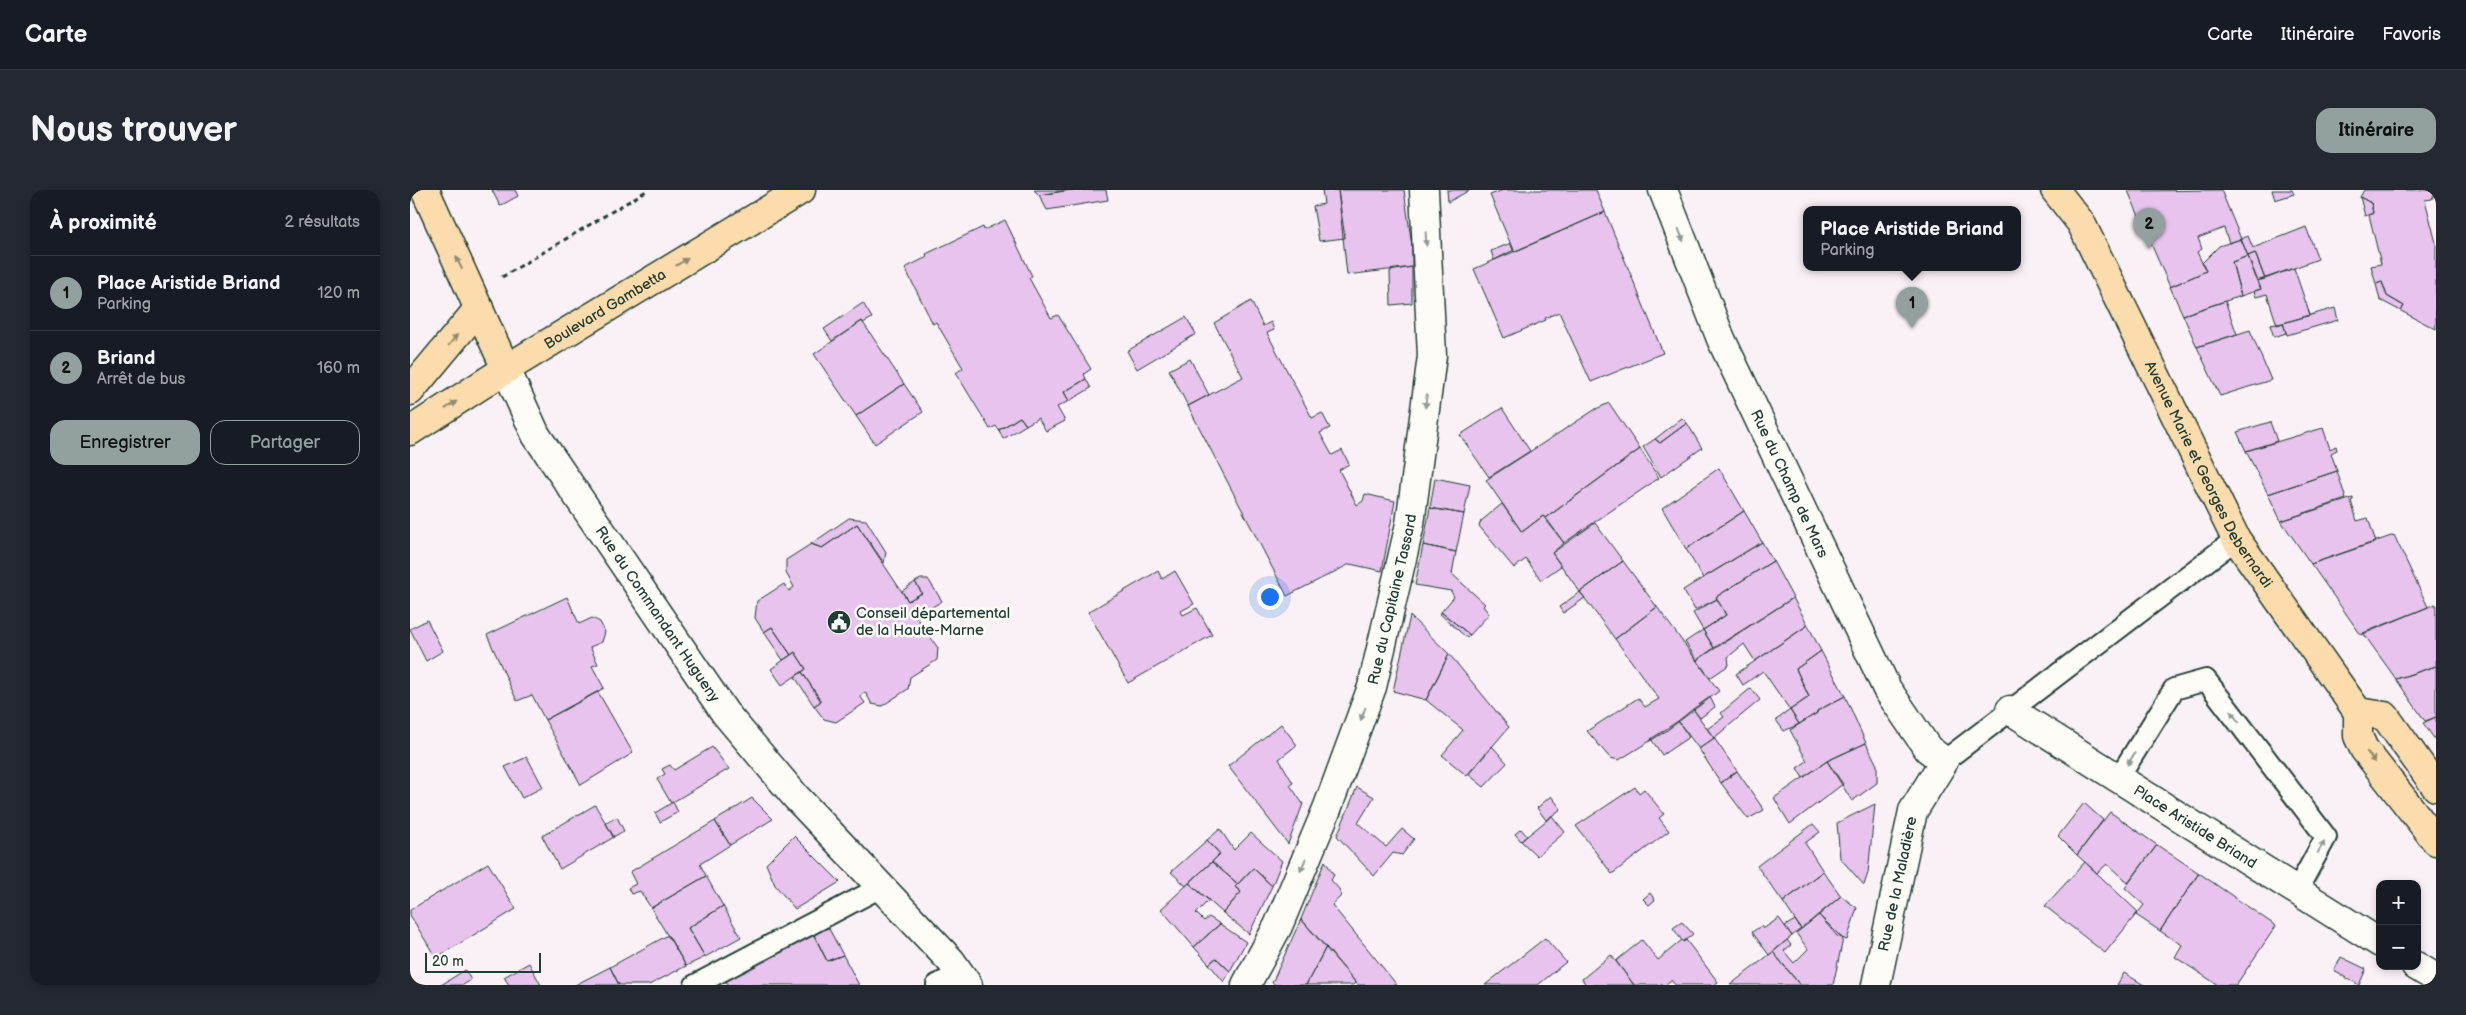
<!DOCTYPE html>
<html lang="fr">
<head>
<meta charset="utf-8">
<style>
  body { margin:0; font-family:"Balsamiq Sans",sans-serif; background:#242831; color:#f1f3f6 }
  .controls { position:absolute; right:15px; bottom:15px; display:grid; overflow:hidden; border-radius:10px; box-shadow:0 2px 8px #0003 }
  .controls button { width:45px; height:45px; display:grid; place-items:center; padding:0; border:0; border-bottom:1px solid #363941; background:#171b24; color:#f1f3f6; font:25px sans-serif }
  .scale { position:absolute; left:15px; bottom:12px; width:116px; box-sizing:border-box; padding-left:5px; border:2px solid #1f3d34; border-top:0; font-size:14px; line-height:18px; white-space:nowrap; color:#1f3d34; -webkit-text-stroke:4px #fdfcf7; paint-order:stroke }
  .you { position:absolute; left:859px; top:406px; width:18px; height:18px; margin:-12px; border:4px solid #fff; border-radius:50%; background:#1a73e8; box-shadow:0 0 0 8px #1a73e833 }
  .badge { display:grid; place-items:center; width:32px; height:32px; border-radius:50%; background:#92a19f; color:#111; font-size:16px; font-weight:700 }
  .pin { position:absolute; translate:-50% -41px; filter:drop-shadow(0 1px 2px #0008) }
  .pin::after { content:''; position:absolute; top:26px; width:18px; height:15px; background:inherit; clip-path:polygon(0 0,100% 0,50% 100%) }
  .popup { position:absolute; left:1393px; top:16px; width:218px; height:65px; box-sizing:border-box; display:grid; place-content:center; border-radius:10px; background:#171b24; filter:drop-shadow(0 1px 4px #0005); font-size:16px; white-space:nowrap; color:#9ea1a6 }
  .popup b { font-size:19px; color:#f1f3f6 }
  .popup::after { content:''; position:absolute; left:50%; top:100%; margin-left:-10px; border:10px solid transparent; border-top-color:#171b24 }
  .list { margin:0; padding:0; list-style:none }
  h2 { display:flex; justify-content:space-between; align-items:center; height:65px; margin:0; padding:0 20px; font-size:21px }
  h2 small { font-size:16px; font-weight:400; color:#9ea1a6 }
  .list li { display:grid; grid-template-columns:32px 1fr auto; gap:15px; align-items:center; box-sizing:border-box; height:75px; padding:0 20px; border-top:1px solid #363941 }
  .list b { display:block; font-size:19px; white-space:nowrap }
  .list p { margin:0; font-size:16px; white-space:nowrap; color:#9ea1a6 }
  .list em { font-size:16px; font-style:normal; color:#9ea1a6 }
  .actions { display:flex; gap:10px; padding:15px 20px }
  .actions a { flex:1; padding:11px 0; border:1px solid #92a19f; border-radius:15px; text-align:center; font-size:18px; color:#92a19f }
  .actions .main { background:#92a19f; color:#111 }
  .map { position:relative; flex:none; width:2026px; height:795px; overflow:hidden; border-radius:15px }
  header { display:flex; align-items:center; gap:30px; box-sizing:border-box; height:70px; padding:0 25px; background:#171b24; border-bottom:1px solid #363941 }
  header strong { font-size:24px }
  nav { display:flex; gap:28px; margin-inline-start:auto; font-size:18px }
  .intro { display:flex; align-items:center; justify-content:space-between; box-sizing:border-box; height:120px; padding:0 30px }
  h1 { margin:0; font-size:35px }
  .button { padding:12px 22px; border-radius:15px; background:#92a19f; color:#111; font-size:18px; font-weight:700 }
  main { display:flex; gap:30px; padding:0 30px }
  aside { flex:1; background:#171b24; border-radius:15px; box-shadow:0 2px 8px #0003 }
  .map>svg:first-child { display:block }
</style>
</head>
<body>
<header>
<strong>Carte</strong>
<nav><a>Carte</a><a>Itinéraire</a><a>Favoris</a></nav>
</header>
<div class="intro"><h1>Nous trouver</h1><a class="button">Itinéraire</a></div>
<main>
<aside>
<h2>À proximité<small>2 résultats</small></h2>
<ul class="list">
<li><span class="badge">1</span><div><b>Place Aristide Briand</b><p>Parking</p></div><em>120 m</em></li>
<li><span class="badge">2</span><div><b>Briand</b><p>Arrêt de bus</p></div><em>160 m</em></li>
</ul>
<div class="actions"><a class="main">Enregistrer</a><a>Partager</a></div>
</aside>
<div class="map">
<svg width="2026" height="795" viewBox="0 0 2026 795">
  <rect width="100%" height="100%" fill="#f9f1f5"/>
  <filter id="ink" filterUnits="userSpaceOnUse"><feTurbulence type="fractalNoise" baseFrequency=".02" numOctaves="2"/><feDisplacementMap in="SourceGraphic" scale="10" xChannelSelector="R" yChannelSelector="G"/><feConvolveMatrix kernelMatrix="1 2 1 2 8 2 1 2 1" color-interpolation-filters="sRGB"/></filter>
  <g filter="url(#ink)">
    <path fill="#e7c3ee" stroke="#1f3d34" d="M 82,0 L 105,0 L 108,6 L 90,16 Z
      M 624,0 L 660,0 L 629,5 Z
      M 660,0 L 696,0 L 698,10 L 637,20 L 629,5 Z
      M 912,0 L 928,0 L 935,48 L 909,51 L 903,16 L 914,14 Z
      M 928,0 L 994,0 L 1002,56 L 1002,77 L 937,85 Z
      M 1037,0 L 1060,0 L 1038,12 Z
      M 1093,0 L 1186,0 L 1195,22 L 1104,62 L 1080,5 Z
      M 1811,0 L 1831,49 L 1819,53 L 1814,38 L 1788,48 L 1792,59 L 1787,62 L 1796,81 L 1760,97 L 1718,1 Z
      M 1862,0 L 1882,0 L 1884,4 L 1865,10 Z
      M 1954,0 L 2026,0 L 2022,9 L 2015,10 L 2026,53 L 2026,139 L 1991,121 L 1994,116 L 1977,106 L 1972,92 L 1966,94 L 1961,76 L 1971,74 L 1959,25 L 1963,23 L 1961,13 L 1950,7 Z
      M 1950,7 L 1961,13 L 1963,23 L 1955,26 Z
      M 1195,22 L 1253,163 L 1181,192 L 1149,122 L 1135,128 L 1136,130 L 1094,148 L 1064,79 Z
      M 595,30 L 622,86 L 619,88 L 641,128 L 648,125 L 681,179 L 674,184 L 676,189 L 654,202 L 659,211 L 647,217 L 655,231 L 636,241 L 628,228 L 616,235 L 610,227 L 589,240 L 586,236 L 580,239 L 546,183 L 553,178 L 526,132 L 523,134 L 495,78 L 517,67 L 516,64 L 573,37 L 574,40 Z
      M 1896,37 L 1908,69 L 1855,89 L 1845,63 L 1838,66 L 1831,49 L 1838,46 L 1843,58 Z
      M 1831,49 L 1838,66 L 1822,72 L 1831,106 L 1773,125 L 1760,97 L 1796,81 L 1792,73 L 1809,56 Z
      M 1101,53 L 1104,60 L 1084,70 L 1081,61 Z
      M 1845,63 L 1855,89 L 1847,91 L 1838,66 Z
      M 1838,66 L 1851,99 L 1831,106 L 1822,72 Z
      M 1002,77 L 1002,113 L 981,115 L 980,81 Z
      M 1884,78 L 1900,125 L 1867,135 L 1857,104 L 1846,107 L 1844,101 L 1851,99 L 1847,91 Z
      M 1972,92 L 1977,106 L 1994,116 L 1991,121 L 1970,110 L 1966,94 Z
      M 841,111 L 853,136 L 861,132 L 864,140 L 857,143 L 902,228 L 912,223 L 920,238 L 910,243 L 922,265 L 932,260 L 939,274 L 929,280 L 947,315 L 953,311 L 955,304 L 985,311 L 972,381 L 940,374 L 877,406 L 778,216 L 833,187 L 804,133 Z
      M 1815,111 L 1827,144 L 1787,157 L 1773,125 Z
      M 453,113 L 462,128 L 453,133 L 452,131 L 422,151 L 414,139 Z
      M 1925,118 L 1928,130 L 1877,145 L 1873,133 Z
      M 776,127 L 786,144 L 727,179 L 717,161 Z
      M 452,131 L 494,194 L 446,226 L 404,164 Z
      M 1873,133 L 1876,143 L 1864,147 L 1860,135 Z
      M 1840,140 L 1861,190 L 1810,206 L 1787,157 Z
      M 780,169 L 799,205 L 778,216 L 759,180 Z
      M 676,189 L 681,198 L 659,211 L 654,202 Z
      M 494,194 L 513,222 L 465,254 L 446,226 Z
      M 1199,213 L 1230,259 L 1136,328 L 1133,326 L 1112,342 L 1076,290 L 1186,219 Z
      M 1092,218 L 1120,261 L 1079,287 L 1050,245 Z
      M 610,227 L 616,235 L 593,249 L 589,240 Z
      M 1272,228 L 1277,233 L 1250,253 L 1245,249 Z
      M 1860,232 L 1867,251 L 1836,261 L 1827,242 Z
      M 1277,233 L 1292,258 L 1251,287 L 1233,257 L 1245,249 L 1250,253 Z
      M 1913,238 L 1920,259 L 1926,256 L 1927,260 L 1921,263 L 1927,281 L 1858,304 L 1836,261 Z
      M 1230,259 L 1249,288 L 1154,353 L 1136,328 Z
      M 1309,278 L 1334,321 L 1276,359 L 1252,318 Z
      M 1927,281 L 1936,309 L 1871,331 L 1858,304 Z
      M 1025,288 L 1060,295 L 1054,324 L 1020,318 Z
      M 1943,308 L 1943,310 L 1941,311 L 1947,331 L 1958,328 L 1966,352 L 1901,374 L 1871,331 Z
      M 1092,314 L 1112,342 L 1133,326 L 1154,353 L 1142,363 L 1151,376 L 1131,390 L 1116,369 L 1104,378 L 1069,336 L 1071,331 Z
      M 1020,318 L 1054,324 L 1046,362 L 1013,355 Z
      M 1334,321 L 1352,352 L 1293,388 L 1276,359 Z
      M 439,328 L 456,330 L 476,362 L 474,373 L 447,334 L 412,358 L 401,354 Z
      M 1185,333 L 1213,371 L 1170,402 L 1142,363 Z
      M 447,334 L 498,411 L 512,403 L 505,392 L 511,389 L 518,389 L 532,411 L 506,427 L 528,458 L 527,470 L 500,487 L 498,499 L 472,516 L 462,514 L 455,502 L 450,506 L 455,513 L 426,532 L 414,529 L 404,516 L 411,511 L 392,482 L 396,479 L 385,462 L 381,465 L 362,437 L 354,442 L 345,428 L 347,411 L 374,394 L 379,401 L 384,397 L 376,383 L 376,370 L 401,354 L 412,358 Z
      M 1984,345 L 2018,417 L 1951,445 L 1901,374 Z
      M 1352,352 L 1363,371 L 1306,407 L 1307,409 L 1285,420 L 1273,400 Z
      M 1013,355 L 1046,362 L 1042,384 L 1075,414 L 1073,416 L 1079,424 L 1060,445 L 1031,422 L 1044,407 L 1041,401 L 1005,395 Z
      M 1213,371 L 1247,417 L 1205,449 L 1170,402 Z
      M 1363,371 L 1383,408 L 1304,458 L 1293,440 L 1316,425 L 1306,407 Z
      M 748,381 L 752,389 L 765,381 L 784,414 L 771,421 L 773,425 L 787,418 L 802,445 L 718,493 L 678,422 Z
      M 505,392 L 512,403 L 498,411 L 492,401 Z
      M 1170,402 L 1175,408 L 1153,423 L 1149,417 Z
      M 157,407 L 169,434 L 182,428 L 190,432 L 195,442 L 192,452 L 180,457 L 188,474 L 182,476 L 194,498 L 135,530 L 122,505 L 107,511 L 77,445 Z
      M 1383,408 L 1398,435 L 1345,471 L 1334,454 L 1318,467 L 1319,475 L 1300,488 L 1287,470 Z
      M 1307,409 L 1316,425 L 1293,440 L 1283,423 Z
      M 2026,414 L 2026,476 L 1986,489 L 1953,443 Z
      M 1247,417 L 1309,501 L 1256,541 L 1209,570 L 1200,568 L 1177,541 L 1228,508 L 1235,517 L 1249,509 L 1205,449 Z
      M 1031,422 L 1060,445 L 1057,448 L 1030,424 Z
      M 1000,426 L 1039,464 L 1016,510 L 983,501 Z
      M 17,430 L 33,461 L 16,471 L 0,439 Z
      M 1398,435 L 1411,461 L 1386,479 L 1399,507 L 1380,520 L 1353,481 L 1333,495 L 1326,484 Z
      M 362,437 L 381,465 L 373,470 L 354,442 Z
      M 1293,440 L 1304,458 L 1287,470 L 1275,452 Z
      M 1411,461 L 1435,506 L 1407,521 L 1407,523 L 1389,534 L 1380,520 L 1399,507 L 1386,479 Z
      M 385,462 L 396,479 L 372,495 L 361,479 Z
      M 1039,464 L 1099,537 L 1057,586 L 1032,565 L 1053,540 L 1016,510 Z
      M 2026,476 L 2026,527 L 2015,531 L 1986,489 Z
      M 392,482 L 411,511 L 404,516 L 385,487 Z
      M 1341,498 L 1350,510 L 1304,548 L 1297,539 L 1314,527 L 1311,523 Z
      M 188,502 L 223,563 L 171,595 L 135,530 Z
      M 1435,506 L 1456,553 L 1417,571 L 1393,588 L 1387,578 L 1397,571 L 1380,540 L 1407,523 L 1407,521 Z
      M 1300,507 L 1305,517 L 1290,528 L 1283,519 Z
      M 1283,519 L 1304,548 L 1289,559 L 1268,531 Z
      M 1380,520 L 1389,534 L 1374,541 L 1366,530 Z
      M 2026,527 L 2026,551 L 2013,533 Z
      M 1268,531 L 1279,547 L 1252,565 L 1241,549 Z
      M 871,534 L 887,555 L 869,569 L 883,593 L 880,595 L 893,614 L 878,654 L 818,576 Z
      M 1304,548 L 1327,581 L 1311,593 L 1289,559 Z
      M 1456,553 L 1467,575 L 1467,593 L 1442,611 L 1417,571 Z
      M 1082,556 L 1097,573 L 1074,597 L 1058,584 Z
      M 302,557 L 319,579 L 261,613 L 247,589 L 255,584 L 252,579 L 260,575 L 264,580 Z
      M 117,567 L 133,597 L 112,608 L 95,577 Z
      M 1417,571 L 1433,594 L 1380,634 L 1364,608 Z
      M 1327,581 L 1354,620 L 1338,629 L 1311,593 Z
      M 947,597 L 964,607 L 948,633 L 976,657 L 992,639 L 1004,649 L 992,665 L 983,663 L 964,686 L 927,646 Z
      M 1225,597 L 1229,603 L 1234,599 L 1254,624 L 1249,628 L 1259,641 L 1202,684 L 1166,636 Z
      M 1141,606 L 1151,619 L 1136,630 L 1127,618 Z
      M 342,608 L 363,629 L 320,655 L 305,631 Z
      M 263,612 L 268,622 L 250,632 L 245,623 Z
      M 1674,613 L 1693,630 L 1667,665 L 1648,646 Z
      M 1465,614 L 1458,683 L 1454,695 L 1430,668 L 1427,633 Z
      M 185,615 L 204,647 L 150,679 L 132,646 Z
      M 1700,622 L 1747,655 L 1718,693 L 1697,674 L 1687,683 L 1667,665 Z
      M 1142,626 L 1155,642 L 1127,666 L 1111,651 Z
      M 207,627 L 214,641 L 203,647 L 196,633 Z
      M 305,631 L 320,655 L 290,674 L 296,686 L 241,718 L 230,701 L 221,704 L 218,698 L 226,694 L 220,682 Z
      M 1403,634 L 1410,642 L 1395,653 L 1413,681 L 1373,712 L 1347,676 Z
      M 810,639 L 824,660 L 841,643 L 872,671 L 862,696 L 843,678 L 828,694 L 802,672 L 810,664 L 797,650 Z
      M 1111,639 L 1117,646 L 1111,651 L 1105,644 Z
      M 384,646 L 430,692 L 385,719 L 365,695 L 356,674 Z
      M 797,650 L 810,664 L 776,696 L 761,682 Z
      M 1747,655 L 1789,683 L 1750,741 L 1726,725 L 1734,715 L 1715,698 Z
      M 915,671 L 924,685 L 921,690 L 929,699 L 931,706 L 922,715 L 987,795 L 948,795 L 891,729 Z
      M 802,672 L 828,694 L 825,697 L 831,702 L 813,723 L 779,693 Z
      M 1675,672 L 1728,722 L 1695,763 L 1635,716 Z
      M 78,673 L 106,719 L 26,768 L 0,725 L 0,720 Z
      M 843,678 L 862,696 L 839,744 L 813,723 L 831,702 L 825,697 Z
      M 1413,681 L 1431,706 L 1391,739 L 1373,712 Z
      M 1789,683 L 1866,736 L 1826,795 L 1808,795 L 1765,767 L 1772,755 L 1750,741 Z
      M 296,686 L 313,716 L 278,738 L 295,767 L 276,776 L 241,718 Z
      M 779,693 L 799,710 L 786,723 L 794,731 L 799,727 L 810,734 L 784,757 L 751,719 Z
      M 1240,703 L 1245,710 L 1239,715 L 1233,709 Z
      M 1431,706 L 1447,718 L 1437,750 L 1427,746 L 1409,725 Z
      M 313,716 L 331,747 L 295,767 L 278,738 Z
      M 1409,725 L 1433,749 L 1423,795 L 1390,795 L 1363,762 L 1377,750 L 1381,755 L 1374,761 L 1384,773 L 1398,759 L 1386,743 Z
      M 1369,728 L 1382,746 L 1359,765 L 1342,742 L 1351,736 L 1353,739 Z
      M 891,729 L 916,757 L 896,795 L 866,795 L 862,793 Z
      M 1385,730 L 1391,739 L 1382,746 L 1375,736 Z
      M 1272,732 L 1283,744 L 1273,752 L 1263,738 Z
      M 810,734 L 836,752 L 820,781 L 806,768 L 799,774 L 784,757 Z
      M 418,737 L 433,765 L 417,771 L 404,745 Z
      M 258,745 L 276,776 L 239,795 L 209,795 L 200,777 Z
      M 404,745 L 417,771 L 433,765 L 449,795 L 318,795 L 316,791 Z
      M 1135,748 L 1156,772 L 1128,795 L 1075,795 Z
      M 1232,750 L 1248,770 L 1272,750 L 1273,752 L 1276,750 L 1308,792 L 1304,795 L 1265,795 L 1261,790 L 1255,795 L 1224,795 L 1206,771 Z
      M 916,757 L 946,793 L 944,795 L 896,795 Z
      M 1363,762 L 1390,795 L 1320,795 L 1359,765 Z
      M 1201,765 L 1224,795 L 1176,795 L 1172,789 Z
      M 1931,767 L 1956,779 L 1949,795 L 1924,781 Z
      M 806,768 L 820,781 L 814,792 L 799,774 Z
      M 119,773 L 131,795 L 99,795 L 94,787 Z
      M 200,777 L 209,795 L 165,795 Z
      M 55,780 L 61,790 L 53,795 L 31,795 Z
      M 1714,783 L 1734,795 L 1707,795 Z"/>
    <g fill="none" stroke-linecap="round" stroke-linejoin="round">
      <g stroke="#1f3d34" stroke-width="24">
        <path id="service" d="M 1534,571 L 1826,349
          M 1708,589 L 1764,499 L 1796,490 L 1916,647 L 1887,700
          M 285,795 L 471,697
          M 527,795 L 550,783"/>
      </g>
      <g stroke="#1f3d34" stroke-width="31">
        <g id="minor">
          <path id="s1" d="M 1253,0 L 1311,149 L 1477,499 L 1518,559 L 1534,571 L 1503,621 L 1466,795"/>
          <path id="s2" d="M 96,179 L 126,245 L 315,523 L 386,607 L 541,771 L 558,795"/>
          <path id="s3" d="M 1600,520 L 1970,753"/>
          <path d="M 2006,776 L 2026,788"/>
          <path id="s4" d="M 836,795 L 868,736 L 917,619 L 962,497 L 1000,334 L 1022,166 L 1014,0"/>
        </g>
      </g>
      <g stroke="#1f3d34" stroke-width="31">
        <g id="primary">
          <path d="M 15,0 L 96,179"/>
          <path id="s5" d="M 1645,0 L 1671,33 L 1826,349 L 1948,522 L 1948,546 L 1954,559 L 2026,651"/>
          <path d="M 0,201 L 69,118"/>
          <path id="s6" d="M 0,241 L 96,179 L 391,0"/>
          <path d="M 1948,522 L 1975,526 L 2026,597"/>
        </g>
      </g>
      <path stroke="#1f3d34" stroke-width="3" stroke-dasharray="5 4" stroke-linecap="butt" d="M 92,87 L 238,0"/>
      <use href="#service" stroke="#fdfcf7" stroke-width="20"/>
      <use href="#minor" stroke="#fdfcf7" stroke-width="28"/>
      <use href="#primary" stroke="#fcdcac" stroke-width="28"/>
    </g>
    <defs><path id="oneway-solid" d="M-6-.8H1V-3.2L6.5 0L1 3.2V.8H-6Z" transform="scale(1.25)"/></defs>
    <g fill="#8e9c96">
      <use href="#oneway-solid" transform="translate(1271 45) rotate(69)"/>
      <use href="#oneway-solid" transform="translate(1016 49) rotate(87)"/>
      <use href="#oneway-solid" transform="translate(1016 211) rotate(97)"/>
      <use href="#oneway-solid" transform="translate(953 524) rotate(111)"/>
      <use href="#oneway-solid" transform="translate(1825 527) rotate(-127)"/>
      <use href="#oneway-solid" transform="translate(1721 569) rotate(122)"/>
      <use href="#oneway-solid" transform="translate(1911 657) rotate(-61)"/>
      <use href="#oneway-solid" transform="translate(893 675) rotate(113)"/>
    </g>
    <g fill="#8e8c70">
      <use href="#oneway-solid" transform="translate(272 72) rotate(-31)"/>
      <use href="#oneway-solid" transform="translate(49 73) rotate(-115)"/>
      <use href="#oneway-solid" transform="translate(43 150) rotate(-51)"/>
      <use href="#oneway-solid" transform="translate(41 215) rotate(-33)"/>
      <use href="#oneway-solid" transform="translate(1961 567) rotate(52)"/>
    </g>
  </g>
  <defs>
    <g id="civic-disc" transform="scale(1.25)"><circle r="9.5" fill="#1f3d34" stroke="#fdfcf7"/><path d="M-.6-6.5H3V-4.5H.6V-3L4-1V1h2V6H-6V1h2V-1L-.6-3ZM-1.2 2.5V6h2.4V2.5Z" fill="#fff"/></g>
  </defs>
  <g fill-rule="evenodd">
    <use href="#civic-disc" x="429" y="432"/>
  </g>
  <g text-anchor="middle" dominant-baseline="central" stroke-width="5" stroke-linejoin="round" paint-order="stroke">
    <g font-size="15" fill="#1f3d34" stroke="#fdfcf7">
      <text stroke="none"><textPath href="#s6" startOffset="230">Boulevard Gambetta</textPath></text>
      <text stroke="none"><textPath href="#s5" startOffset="324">Avenue Marie et Georges Debernardi</textPath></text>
      <text stroke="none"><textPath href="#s1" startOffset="320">Rue du Champ de Mars</textPath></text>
      <text stroke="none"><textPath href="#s4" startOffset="414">Rue du Capitaine Tassard</textPath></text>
      <text stroke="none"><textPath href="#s2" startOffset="289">Rue du Commandant Hugueny</textPath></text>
      <text stroke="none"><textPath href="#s3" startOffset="219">Place Aristide Briand</textPath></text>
      <text transform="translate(1488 694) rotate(-78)">Rue de la Maladière</text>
    </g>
    <g font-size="15" fill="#1f3d34" stroke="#fdfcf7" text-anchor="start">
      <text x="446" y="423">Conseil départemental<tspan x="446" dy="17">de la Haute-Marne</tspan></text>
    </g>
  </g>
</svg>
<div class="controls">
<button>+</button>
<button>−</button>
</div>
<div class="scale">20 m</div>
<div class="you"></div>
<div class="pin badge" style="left:1502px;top:138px">1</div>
<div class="popup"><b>Place Aristide Briand</b>Parking</div>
<div class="pin badge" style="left:1739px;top:59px">2</div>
</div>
</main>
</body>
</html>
